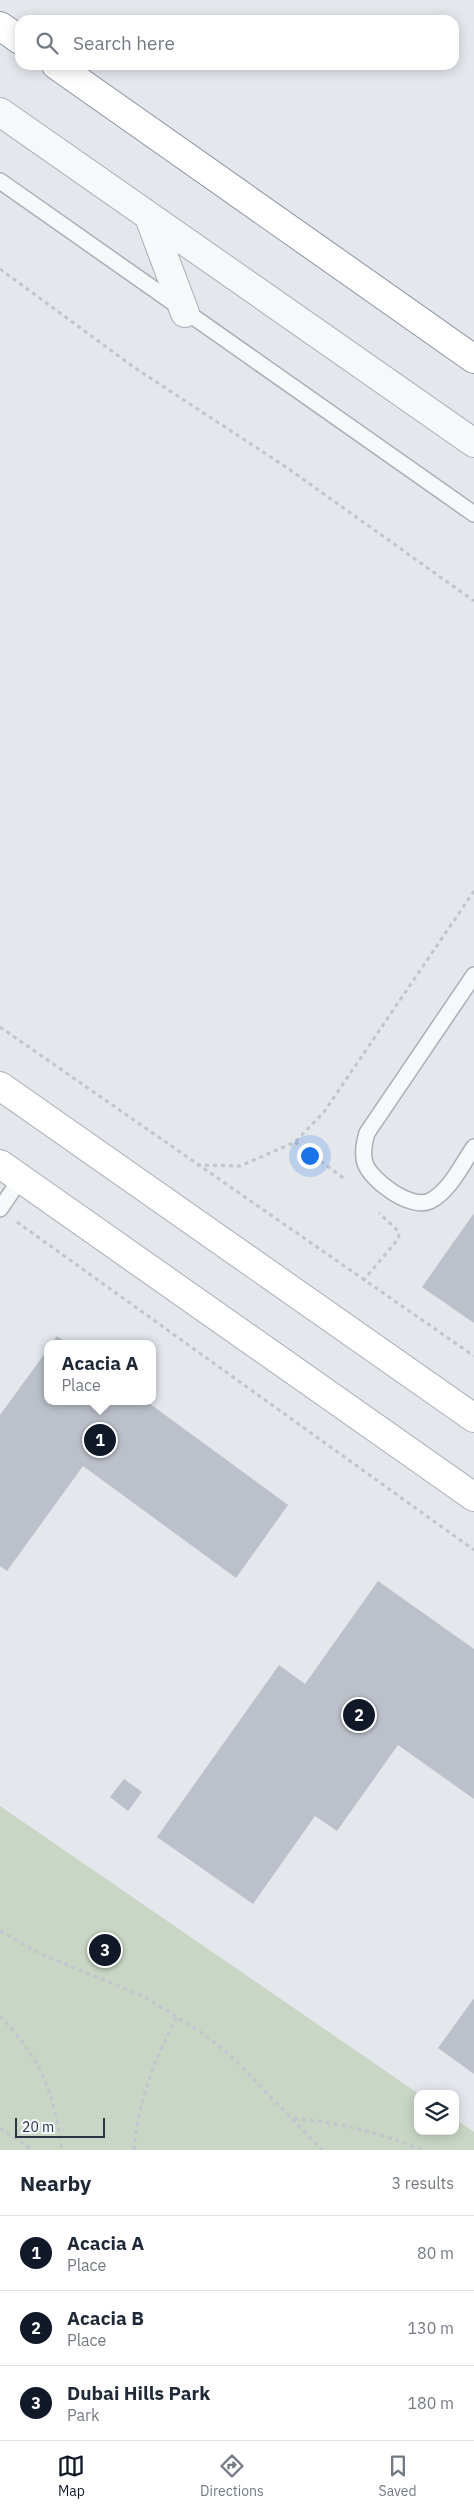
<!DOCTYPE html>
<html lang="en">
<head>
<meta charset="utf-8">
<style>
  body { margin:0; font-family:"IBM Plex Sans",sans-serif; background:#f2f2f3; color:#1f2937 }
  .controls { position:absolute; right:15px; bottom:15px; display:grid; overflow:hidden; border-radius:10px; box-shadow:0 2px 12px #0003 }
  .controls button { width:45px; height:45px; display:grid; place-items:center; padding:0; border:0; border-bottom:1px solid #e0e1e3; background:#fff; color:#1f2937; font:25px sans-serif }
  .scale { position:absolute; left:15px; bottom:12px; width:90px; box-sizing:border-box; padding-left:5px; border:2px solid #2b3445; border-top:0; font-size:14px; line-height:18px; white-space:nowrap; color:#2b3445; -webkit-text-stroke:4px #f4f6f9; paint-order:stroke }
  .you { position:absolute; left:309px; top:1155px; width:18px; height:18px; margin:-12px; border:4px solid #fff; border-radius:50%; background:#1a73e8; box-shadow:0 0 0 8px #1a73e833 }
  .badge { display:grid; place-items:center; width:32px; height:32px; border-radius:50%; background:#111827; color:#fff; font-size:16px; font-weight:700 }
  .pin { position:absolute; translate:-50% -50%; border:2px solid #fff; box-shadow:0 1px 5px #0006 }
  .popup { position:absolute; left:44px; top:1340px; width:112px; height:65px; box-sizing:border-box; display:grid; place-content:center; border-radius:10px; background:#fff; filter:drop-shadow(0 1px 4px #0005); font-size:16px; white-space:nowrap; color:#747a83 }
  .popup b { font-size:19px; color:#1f2937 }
  .popup::after { content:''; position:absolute; left:50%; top:100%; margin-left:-10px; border:10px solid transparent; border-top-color:#fff }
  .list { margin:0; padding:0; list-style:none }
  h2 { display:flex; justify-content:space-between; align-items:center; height:65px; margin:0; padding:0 20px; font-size:21px }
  h2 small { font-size:16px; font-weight:400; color:#747a83 }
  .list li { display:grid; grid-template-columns:32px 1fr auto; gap:15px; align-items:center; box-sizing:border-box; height:75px; padding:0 20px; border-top:1px solid #e0e1e3 }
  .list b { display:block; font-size:19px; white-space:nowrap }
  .list p { margin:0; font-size:16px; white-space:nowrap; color:#747a83 }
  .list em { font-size:16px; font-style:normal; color:#747a83 }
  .icon { flex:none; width:28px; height:28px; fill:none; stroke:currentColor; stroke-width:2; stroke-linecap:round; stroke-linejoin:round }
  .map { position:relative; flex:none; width:474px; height:2150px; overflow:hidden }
  .search { position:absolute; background:#fff; box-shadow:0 2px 12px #0003; left:15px; right:15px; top:15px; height:55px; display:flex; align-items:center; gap:12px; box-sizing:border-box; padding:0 18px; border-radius:15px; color:#747a83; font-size:19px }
  .sheet { height:290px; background:#fff }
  nav { display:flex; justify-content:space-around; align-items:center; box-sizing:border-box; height:70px; border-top:1px solid #e0e1e3; background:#fff; font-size:14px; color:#747a83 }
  nav a { display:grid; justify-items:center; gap:2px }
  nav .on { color:#111827 }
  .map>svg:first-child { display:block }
</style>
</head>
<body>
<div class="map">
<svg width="474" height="2150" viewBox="0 0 474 2150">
  <rect width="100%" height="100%" fill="#e4e7ec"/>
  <path fill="#c9d6c5" d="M 0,1806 L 419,2094 L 418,2131 L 455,2131 L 455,2119 L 474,2132 L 474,2150 L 0,2150 Z"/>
  <path fill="#bbc0ca" d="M 474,1213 L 474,1323 L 422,1287 Z
    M 57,1336 L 68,1344 L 51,1344 Z
    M 48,1349 L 48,1401 L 146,1401 L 288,1505 L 236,1578 L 83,1466 L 7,1571 L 0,1566 L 0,1415 Z
    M 378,1581 L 474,1649 L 474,1799 L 398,1745 L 337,1831 L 315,1816 L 253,1904 L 157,1837 L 279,1665 L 305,1684 Z
    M 124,1779 L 142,1792 L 128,1811 L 110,1797 Z
    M 474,1998 L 474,2074 L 438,2048 Z"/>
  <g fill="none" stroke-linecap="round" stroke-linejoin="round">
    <g stroke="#a9aeb7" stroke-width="18">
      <path id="lane" d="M 0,181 L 474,514
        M 474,975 L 367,1133 C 364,1143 362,1153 365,1163 C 371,1181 411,1210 430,1201 C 450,1191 462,1164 474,1147
        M 0,1209 L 21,1178"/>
    </g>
    <g stroke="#a9aeb7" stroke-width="30">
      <path id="street" d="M 0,112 L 474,443
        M 149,217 L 185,313"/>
    </g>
    <g stroke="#a9aeb7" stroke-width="30">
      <path id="secondary" d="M 0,1086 L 474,1418
        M 0,1164 L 474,1497"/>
    </g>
    <g stroke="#8b94a3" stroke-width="30">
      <path id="highway" d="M 0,26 L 20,40
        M 56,65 L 474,359"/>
    </g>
    <path stroke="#c2c5cb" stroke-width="3" stroke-dasharray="4 4" stroke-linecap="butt" d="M 0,269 L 135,368 L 286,467 L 474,601
      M 0,1027 L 474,1356
      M 295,1142 L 346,1180
      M 197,1165 L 240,1166 L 295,1142 L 324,1112 L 474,891
      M 17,1222 L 474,1550
      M 363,1281 L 399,1238 L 398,1231 L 379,1213
      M 0,1931 L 43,1955 L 145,1997 L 205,2035 L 232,2057 L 322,2150
      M 0,2016 C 40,2057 55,2094 62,2150
      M 294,2118 C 339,2123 379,2132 421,2150
      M 0,2128 L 33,2150
      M 134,2150 C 138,2101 155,2059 177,2016"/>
    <use href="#lane" stroke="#f7f8fa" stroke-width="15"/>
    <use href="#street" stroke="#f7f8fa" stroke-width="28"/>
    <use href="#secondary" stroke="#fff" stroke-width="28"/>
    <use href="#highway" stroke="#fff" stroke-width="28"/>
  </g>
</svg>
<div class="controls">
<button><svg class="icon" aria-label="layers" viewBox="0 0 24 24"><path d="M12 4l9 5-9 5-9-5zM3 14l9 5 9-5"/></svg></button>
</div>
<div class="scale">20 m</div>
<div class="you"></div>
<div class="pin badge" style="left:100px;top:1440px">1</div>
<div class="popup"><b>Acacia A</b>Place</div>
<div class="pin badge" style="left:359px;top:1715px">2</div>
<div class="pin badge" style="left:105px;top:1950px">3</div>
<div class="search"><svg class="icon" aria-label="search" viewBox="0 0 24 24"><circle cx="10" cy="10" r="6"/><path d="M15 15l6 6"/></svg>Search here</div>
</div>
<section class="sheet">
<h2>Nearby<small>3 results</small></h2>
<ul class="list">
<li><span class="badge">1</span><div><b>Acacia A</b><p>Place</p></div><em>80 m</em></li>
<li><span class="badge">2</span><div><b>Acacia B</b><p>Place</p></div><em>130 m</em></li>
<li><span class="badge">3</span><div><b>Dubai Hills Park</b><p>Park</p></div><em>180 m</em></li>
</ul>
</section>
<nav>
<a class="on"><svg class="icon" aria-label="map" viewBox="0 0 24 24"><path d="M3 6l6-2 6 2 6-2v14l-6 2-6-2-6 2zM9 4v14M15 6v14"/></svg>Map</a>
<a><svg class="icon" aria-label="directions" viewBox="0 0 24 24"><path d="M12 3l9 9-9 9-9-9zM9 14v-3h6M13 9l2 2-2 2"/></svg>Directions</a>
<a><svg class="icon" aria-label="saved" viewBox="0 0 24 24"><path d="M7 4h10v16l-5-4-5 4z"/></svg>Saved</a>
</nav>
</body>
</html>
